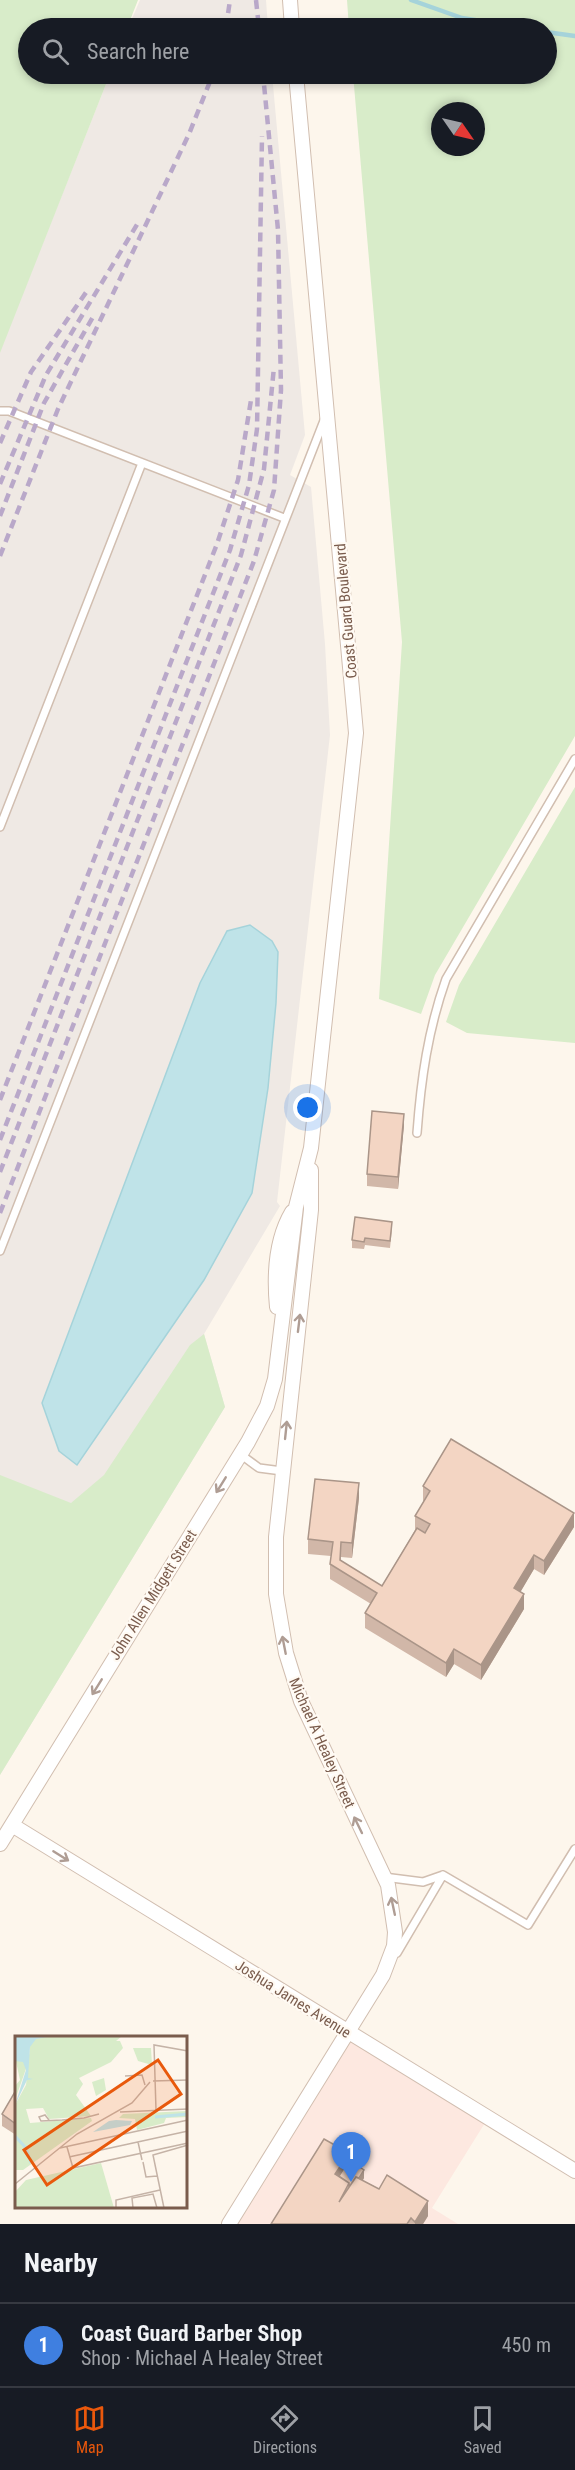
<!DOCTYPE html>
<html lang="en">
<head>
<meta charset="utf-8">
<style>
  body { margin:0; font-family:"Roboto Condensed",sans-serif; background:#242831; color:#f1f3f6 }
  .compass { position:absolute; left:431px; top:102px; width:54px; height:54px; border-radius:50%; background:#171b24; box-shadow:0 3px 9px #0003; rotate:124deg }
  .you { position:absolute; left:308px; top:1108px; width:21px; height:21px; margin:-15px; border:4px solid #fff; border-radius:50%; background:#1a73e8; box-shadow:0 0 0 9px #1a73e833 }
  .badge { display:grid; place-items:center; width:39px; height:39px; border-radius:50%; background:#ea580c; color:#fff; font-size:20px; font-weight:700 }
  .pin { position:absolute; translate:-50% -50px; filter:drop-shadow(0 2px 3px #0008) }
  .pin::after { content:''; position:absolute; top:32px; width:21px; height:18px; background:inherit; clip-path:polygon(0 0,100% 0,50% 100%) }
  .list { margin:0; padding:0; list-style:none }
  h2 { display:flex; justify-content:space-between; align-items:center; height:78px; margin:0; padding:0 24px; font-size:26px }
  h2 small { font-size:20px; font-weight:400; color:#9ea1a6 }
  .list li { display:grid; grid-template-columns:39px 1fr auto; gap:18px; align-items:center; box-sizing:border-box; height:84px; padding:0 24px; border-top:2px solid #363941 }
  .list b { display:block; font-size:22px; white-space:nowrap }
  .list p { margin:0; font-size:20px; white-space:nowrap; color:#9ea1a6 }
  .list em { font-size:20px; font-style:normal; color:#9ea1a6 }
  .icon { flex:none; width:33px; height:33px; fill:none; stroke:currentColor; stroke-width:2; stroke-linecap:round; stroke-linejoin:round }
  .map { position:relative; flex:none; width:575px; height:2224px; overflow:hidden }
  .search { position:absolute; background:#171b24; box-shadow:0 3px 9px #0003; left:18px; right:18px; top:18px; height:66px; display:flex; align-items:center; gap:15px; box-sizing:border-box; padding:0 21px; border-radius:33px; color:#9ea1a6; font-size:22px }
  .sheet { height:162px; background:#171b24 }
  nav { display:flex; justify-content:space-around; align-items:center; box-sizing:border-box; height:84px; border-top:2px solid #363941; background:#171b24; font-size:16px; color:#9ea1a6 }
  nav a { display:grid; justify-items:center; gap:3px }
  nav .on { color:#ea580c }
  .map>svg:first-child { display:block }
</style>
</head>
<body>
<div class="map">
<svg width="575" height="2224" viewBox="0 0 575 2224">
  <rect width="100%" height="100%" fill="#fdf6ec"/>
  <path fill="#fde8e0" d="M 350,2029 L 488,2118 L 432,2208 L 458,2224 L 229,2224 Z"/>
  <path fill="#efe9e4" d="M 140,0 L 266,0 L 268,28 L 128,28 Z
    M 110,74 L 272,74 L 305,435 L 290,475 L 311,487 L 325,644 L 330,735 L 277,1202 L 280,1206 L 204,1334 L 225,1407 L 0,1775 L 0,351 Z"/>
  <path fill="#d8ecc9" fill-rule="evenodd" d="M 0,0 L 138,0 L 127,28 L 28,28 L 28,74 L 110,74 L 0,353 Z
    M 347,0 L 575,0 L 575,736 L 435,975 L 421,1014 L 379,999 L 402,642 L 353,74 L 546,74 L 546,28 L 349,28 ZM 440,111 L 476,111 L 476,147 L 440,147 Z
    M 575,787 L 575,1043 L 467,1033 L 446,1022 L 459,985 Z
    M 204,1334 L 225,1407 L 0,1775 L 0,1475 L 71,1503 L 104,1475 L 190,1345 Z"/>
  <path fill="#bfe3e8" stroke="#a5d3da" stroke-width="1.5" d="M 250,925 L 272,941 L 278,952 L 276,1003 L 268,1088 L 252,1193 L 204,1280 L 77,1465 L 59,1451 L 42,1403 L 200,983 L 227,931 Z"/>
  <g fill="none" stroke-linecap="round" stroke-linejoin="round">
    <path stroke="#a5d3da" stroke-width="4.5" d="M 411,0 L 462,18 L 526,28
      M 546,32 L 575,36"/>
    <g stroke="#d1beb0" stroke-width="10">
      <path id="service" d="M 0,411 L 9,411 L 284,518
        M 0,827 L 142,463
        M 417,1133 C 421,1079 428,1030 446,979 L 575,759
        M 0,1251 L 325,418
        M 240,1454 L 259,1468 L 282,1471
        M 384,1877 L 423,1882 L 443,1875 L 528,1925 L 575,1849
        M 397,1953 L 443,1875"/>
    </g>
    <g stroke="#d1beb0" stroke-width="16">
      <path id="minor" d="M 290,0 L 292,28
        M 277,1307 C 274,1276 276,1239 292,1212
        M 12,1825 L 575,2171
        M 0,1844 L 248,1442 L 267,1406 L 275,1379 L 296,1207 L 311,1148 L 356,733 L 296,74
        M 229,2224 L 383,1975 L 394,1946 L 395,1932 L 388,1885 L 301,1701 L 286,1653 L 276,1594 L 276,1537 L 311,1210 L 311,1170"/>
    </g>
    <use href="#service" stroke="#fff" stroke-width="7"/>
    <use href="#minor" stroke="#fff" stroke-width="14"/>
    <path stroke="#b9a8c9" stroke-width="4.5" stroke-dasharray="9 6" stroke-linecap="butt" d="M 256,0 L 259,28
      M 226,28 L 230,0
      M 0,443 L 31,372 L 87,291
      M 0,484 L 46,375 L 138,223
      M 0,516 L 44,403 L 94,315
      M 0,556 L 58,409 L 189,134 L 213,74
      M 0,1100 L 217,544 L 238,480 L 251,400
      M 0,1140 L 230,550 L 249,485 L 257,429 L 262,136
      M 0,1172 L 241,555 L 264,469 L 274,367
      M 0,1213 L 254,561 L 274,490 L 281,390 L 278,230 L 263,74"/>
  </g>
  <path fill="#d1b7a8" d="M 404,1125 L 398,1189 L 367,1186 L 367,1174 Z
    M 392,1229 L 390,1248 L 365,1245 L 364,1249 L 352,1248 L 352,1240 Z
    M 423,1486 L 574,1527 L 544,1575 L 534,1569 L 520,1592 L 524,1609 L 481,1680 L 454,1664 L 446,1677 L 365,1628 L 365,1613 L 371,1604 L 330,1579 L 330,1564 L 331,1556 L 308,1554 L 308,1539 L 359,1498 L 352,1558 L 341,1557 L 341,1561 L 382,1586 L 415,1530 L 415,1516 L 424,1501 L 423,1501 Z
    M 16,2090 L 16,2135 L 2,2126 L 2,2114 Z
    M 349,2160 L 364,2178 L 363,2180 L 428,2216 L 423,2224 L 271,2224 Z"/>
  <path fill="#aa9588" d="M 404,1114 L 404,1125 L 398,1189 L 398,1177 Z
    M 359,1483 L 359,1498 L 352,1558 L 352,1543 Z
    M 574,1513 L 574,1527 L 544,1575 L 544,1561 Z
    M 534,1555 L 534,1569 L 514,1603 L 514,1588 Z
    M 524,1594 L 524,1609 L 481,1680 L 481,1665 Z
    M 454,1649 L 454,1664 L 446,1677 L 446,1663 Z
    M 349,2153 L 349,2168 L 339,2183 L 335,2174 Z
    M 364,2170 L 364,2178 L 352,2199 L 352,2192 Z
    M 428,2201 L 428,2216 L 423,2224 L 415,2224 L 415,2222 Z"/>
  <path fill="#f3d5c3" stroke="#aa9588" stroke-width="1.5" d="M 372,1111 L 404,1114 L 398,1177 L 367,1174 Z
    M 355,1217 L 392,1222 L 390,1241 L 365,1238 L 364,1242 L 352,1240 Z
    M 451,1439 L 574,1513 L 544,1561 L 534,1555 L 514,1588 L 524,1594 L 481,1665 L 454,1649 L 446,1663 L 365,1613 L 377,1593 L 330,1564 L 333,1542 L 308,1539 L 315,1479 L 359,1483 L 352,1543 L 341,1542 L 340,1560 L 382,1586 L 417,1528 L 425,1533 L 430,1524 L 415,1516 L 430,1491 L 423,1486 Z
    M 16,2090 L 16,2124 L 2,2114 Z
    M 324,2139 L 349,2153 L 335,2174 L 349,2183 L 339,2202 L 356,2177 L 379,2189 L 387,2175 L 428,2201 L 415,2222 L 411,2218 L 407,2224 L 271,2224 Z
    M 349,2160 L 364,2170 L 359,2178 L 356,2177 L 349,2187 L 349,2183 L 339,2176 Z"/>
  <defs><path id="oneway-shaft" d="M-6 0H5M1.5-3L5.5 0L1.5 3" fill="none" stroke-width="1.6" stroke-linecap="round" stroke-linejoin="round" transform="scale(1.5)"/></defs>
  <g stroke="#af9d94">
    <use href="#oneway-shaft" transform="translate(299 1323) rotate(-83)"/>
    <use href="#oneway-shaft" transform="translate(286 1430) rotate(-84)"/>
    <use href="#oneway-shaft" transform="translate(221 1485) rotate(122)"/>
    <use href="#oneway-shaft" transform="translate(284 1645) rotate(-101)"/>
    <use href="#oneway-shaft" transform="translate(97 1687) rotate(122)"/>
    <use href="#oneway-shaft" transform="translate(358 1825) rotate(-116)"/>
    <use href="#oneway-shaft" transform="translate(61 1856) rotate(32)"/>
    <use href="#oneway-shaft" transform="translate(393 1906) rotate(-102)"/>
  </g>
  <g text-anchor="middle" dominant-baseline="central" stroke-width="4.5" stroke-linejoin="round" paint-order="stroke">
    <g font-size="15" fill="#7a5c4d" stroke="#fffaf3">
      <text transform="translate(346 611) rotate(-95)">Coast Guard Boulevard</text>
      <text transform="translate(153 1595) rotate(-58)">John Allen Midgett Street</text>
      <text transform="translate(322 1743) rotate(66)">Michael A Healey Street</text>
      <text transform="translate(293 1999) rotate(32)">Joshua James Avenue</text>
    </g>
  </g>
  <g transform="translate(15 2036)">
    <rect width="172" height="172" fill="#fdf6ec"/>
    <path d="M 16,0 L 107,0 L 101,5 L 105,5 L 108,12 L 96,26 L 64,42 L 68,48 L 61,59 L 76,80 L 34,83 L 28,72 L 11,73 L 15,87 L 76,82 L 77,85 L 8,134 L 0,134 L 0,69 L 11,49 ZM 118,12 L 136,12 L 137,29 L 123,25 ZM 0,21 L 6,21 L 12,30 L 0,64 L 0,50 L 5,44 ZM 89,42 L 91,54 L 81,60 L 77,46 ZM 172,75 L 172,81 L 151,82 L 149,87 L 122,94 L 120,83 L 104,82 L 108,78 ZM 86,127 L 99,172 L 0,172 L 0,156 L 11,144 Z" fill="#d8ecc9"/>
    <path d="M 1,0 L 37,0 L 21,3 L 15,11 L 13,42 L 18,43 L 12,44 L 0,69 L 11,34 L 8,26 L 0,25 ZM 94,85 L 101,84 L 117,85 L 115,89 L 78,96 Z" fill="#bfe3e8"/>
    <path fill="none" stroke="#bfe3e8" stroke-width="3" d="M 140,81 L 173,78M 0,100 L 11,112 L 16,127"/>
    <path fill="none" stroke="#c5b3a7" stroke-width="1.5" d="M 110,40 L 127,39 L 130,49M 138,45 L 173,44M 141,74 L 139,9 L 173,15M 105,76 L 173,73M 34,84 L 30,79 L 24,81 L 26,85 L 47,84 L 69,82 L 84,78M 123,106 L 127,124M 52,111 L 58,132 L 173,107M 45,112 L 173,84M 54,121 L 173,95M 128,126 L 131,141 L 142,140M 0,148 L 62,98 L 117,67 L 135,46M 101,172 L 101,164 L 145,154M 118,172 L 117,162 L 138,158 L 142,172M 149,172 L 138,119 L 173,109"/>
    <path fill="#e8590c" fill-opacity="0.15" stroke="#e8590c" stroke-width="3" d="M 143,24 L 166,58 L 32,149 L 9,114 Z"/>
    <rect width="172" height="172" fill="none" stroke="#7a5c4d" stroke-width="3"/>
  </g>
</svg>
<svg class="compass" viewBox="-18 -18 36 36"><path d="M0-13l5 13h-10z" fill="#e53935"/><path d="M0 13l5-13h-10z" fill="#9ea1a6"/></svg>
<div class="you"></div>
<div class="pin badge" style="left:351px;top:2182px;background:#3f7fe0">1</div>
<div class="search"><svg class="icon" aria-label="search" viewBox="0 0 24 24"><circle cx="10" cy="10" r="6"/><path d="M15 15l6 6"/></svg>Search here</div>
</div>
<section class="sheet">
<h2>Nearby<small></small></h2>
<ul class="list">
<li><span class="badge" style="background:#3f7fe0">1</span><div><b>Coast Guard Barber Shop</b><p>Shop · Michael A Healey Street</p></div><em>450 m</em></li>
</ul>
</section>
<nav>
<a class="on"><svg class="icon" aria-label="map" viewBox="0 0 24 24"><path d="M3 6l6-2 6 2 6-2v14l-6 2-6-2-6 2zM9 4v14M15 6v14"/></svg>Map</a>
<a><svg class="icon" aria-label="directions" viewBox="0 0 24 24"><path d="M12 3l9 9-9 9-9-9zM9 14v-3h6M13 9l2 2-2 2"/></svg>Directions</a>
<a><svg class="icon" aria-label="saved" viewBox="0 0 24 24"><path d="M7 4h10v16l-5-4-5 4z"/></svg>Saved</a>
</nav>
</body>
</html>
